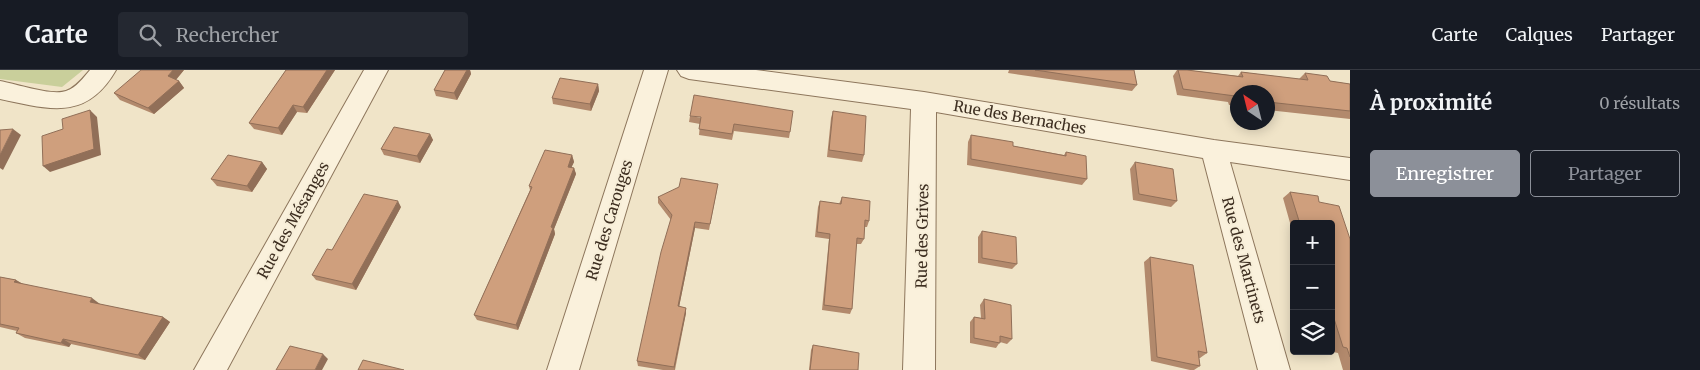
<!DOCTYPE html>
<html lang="fr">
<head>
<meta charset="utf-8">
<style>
  body { margin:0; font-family:Merriweather,serif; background:#242831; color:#f1f3f6 }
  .controls { position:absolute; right:15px; bottom:15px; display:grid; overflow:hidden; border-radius:5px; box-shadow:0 2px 12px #0003 }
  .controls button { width:45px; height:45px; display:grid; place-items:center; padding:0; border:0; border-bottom:1px solid #363941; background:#171b24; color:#f1f3f6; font:25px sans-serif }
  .compass { position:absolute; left:1230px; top:15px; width:45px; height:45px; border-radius:50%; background:#171b24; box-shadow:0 2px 12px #0003; rotate:325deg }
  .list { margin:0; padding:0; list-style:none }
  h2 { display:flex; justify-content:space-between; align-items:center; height:65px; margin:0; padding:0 20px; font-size:21px }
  h2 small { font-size:16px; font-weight:400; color:#9ea1a6 }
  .actions { display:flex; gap:10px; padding:15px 20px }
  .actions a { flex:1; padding:11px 0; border:1px solid #8c9099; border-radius:5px; text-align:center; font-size:18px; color:#8c9099 }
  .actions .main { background:#8c9099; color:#fff }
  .icon { flex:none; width:28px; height:28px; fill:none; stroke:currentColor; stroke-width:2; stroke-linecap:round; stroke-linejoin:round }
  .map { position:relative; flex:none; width:1350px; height:300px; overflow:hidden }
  header { display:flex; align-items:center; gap:30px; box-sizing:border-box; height:70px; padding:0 25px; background:#171b24; border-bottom:1px solid #363941 }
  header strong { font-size:24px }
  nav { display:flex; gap:28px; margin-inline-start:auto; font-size:18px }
  .search { width:350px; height:45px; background:#242831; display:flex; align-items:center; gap:12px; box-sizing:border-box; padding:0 18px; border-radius:5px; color:#9ea1a6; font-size:19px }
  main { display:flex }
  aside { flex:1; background:#171b24 }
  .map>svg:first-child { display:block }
</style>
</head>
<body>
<header>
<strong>Carte</strong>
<div class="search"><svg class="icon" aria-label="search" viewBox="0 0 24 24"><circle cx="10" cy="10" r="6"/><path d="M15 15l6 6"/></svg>Rechercher</div>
<nav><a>Carte</a><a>Calques</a><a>Partager</a></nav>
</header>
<main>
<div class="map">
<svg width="1350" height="300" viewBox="0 0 1350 300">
  <rect width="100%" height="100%" fill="#f0e4c8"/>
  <path fill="#c9cf9b" d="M 0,0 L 83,0 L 62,17 L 0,9 Z"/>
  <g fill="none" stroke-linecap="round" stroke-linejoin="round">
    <g stroke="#8d765c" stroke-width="2">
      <path id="minor" d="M 90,0 L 116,0 C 86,52 49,39 0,29 L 0,11 C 17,14 51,26 66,21 C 76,18 84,7 90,0 Z
        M 364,0 L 388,0 L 227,300 L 194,300 Z
        M 644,0 L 668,0 L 579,300 L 547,300 Z
        M 677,0 L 756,0 L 924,22 L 1214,70 L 1350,88 L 1350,110 L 1230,92 L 1290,300 L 1258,300 L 1203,88 L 936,42 L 935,300 L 903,300 L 911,39 L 689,9 L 681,6 Z"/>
    </g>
    <use href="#minor" fill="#faf1dc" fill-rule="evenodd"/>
  </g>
  <path fill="#b2896c" d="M 184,0 L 176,10 L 179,11 L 184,18 L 154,44 L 120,30 L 114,23 Z
    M 286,0 L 335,0 L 307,43 L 297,42 L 282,65 L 254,59 L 249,53 Z
    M 445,0 L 470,0 L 471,4 L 457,30 L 436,26 L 434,20 Z
    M 1009,0 L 1134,0 L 1137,15 L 1132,21 L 1008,3 Z
    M 1177,0 L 1187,0 L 1238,6 L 1241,2 L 1299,9 L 1305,3 L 1330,11 L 1350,14 L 1350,49 L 1268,40 L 1268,22 L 1238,22 L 1238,36 L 1229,35 L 1228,32 L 1177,25 L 1173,6 Z
    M 598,14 L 599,21 L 591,41 L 553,34 L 552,28 Z
    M 833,41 L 864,85 L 862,92 L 827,87 L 831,48 Z
    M 690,46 L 790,62 L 789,68 L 734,61 L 732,70 L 699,65 L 700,54 L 689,52 Z
    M 430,64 L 433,70 L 420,93 L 384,85 L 381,79 Z
    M 971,65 L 1013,76 L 1064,85 L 1066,82 L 1087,109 L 1082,115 L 967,95 L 968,72 Z
    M 572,85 L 574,92 L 571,97 L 574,98 L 576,104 L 554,159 L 555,164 L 518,260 L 477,250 L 474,245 L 530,120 L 529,116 Z
    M 262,92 L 267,99 L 252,122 L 217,116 L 211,109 Z
    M 1135,92 L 1177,131 L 1171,137 L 1133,130 L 1130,99 Z
    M 717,120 L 709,160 L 695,158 L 679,237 L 686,238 L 686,243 L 675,300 L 663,300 L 638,296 L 637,291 L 671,150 L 658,133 L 658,127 Z
    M 1290,122 L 1319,132 L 1350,169 L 1350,300 L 1343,300 L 1338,283 L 1333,282 L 1331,274 L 1331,154 L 1294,154 L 1294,167 L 1283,128 Z
    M 842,127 L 869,151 L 867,157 L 864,157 L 864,169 L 861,174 L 856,174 L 852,239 L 850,244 L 822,240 L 829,169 L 815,167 L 818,137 L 820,131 L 839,134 Z
    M 401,137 L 356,220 L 316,210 L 312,205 L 332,180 Z
    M 982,161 L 1017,194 L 1012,199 L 978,193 L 978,167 Z
    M 1150,187 L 1207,283 L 1200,288 L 1199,288 L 1200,296 L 1194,300 L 1190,300 L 1151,291 L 1144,192 Z
    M 0,207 L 16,210 L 23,214 L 99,234 L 163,247 L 170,252 L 145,290 L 71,274 L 69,277 L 25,268 L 16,263 L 17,261 L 0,257 Z
    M 984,229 L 1012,269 L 1007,274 L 1000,272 L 996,278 L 970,273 L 970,252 L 974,247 L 981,248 L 980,235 Z
    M 813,275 L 858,300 L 809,300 L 811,280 Z"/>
  <path fill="#916f58" d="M 173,0 L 184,0 L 173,13 L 168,6 Z
    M 327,0 L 335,0 L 307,43 L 303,37 Z
    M 467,0 L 470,0 L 471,4 L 457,30 L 454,23 Z
    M 179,11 L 184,18 L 154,44 L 148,38 Z
    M 598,14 L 599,21 L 591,41 L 590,34 Z
    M 293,35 L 297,42 L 282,65 L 278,58 Z
    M 90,40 L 97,47 L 101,85 L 50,102 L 43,96 Z
    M 13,59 L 21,65 L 3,100 L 0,98 L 0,85 Z
    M 430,64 L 433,70 L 420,93 L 417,86 Z
    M 572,85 L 574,92 L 569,103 L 568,97 Z
    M 262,92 L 267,99 L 252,122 L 247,116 Z
    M 574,98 L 576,104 L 554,159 L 555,164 L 518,260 L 516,255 L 551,157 Z
    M 398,131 L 401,137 L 356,220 L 352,214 Z
    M 695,152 L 695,158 L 678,242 L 678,236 Z
    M 16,210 L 24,215 L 14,212 Z
    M 92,228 L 100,234 L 97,237 L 90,232 Z
    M 686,238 L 686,243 L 674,300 L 674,297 Z
    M 163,247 L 170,252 L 145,290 L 138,285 Z
    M 63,269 L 71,274 L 69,277 L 61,273 Z
    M 323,284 L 328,289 L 322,300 L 315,300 Z"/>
  <path fill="#cf9f7d" stroke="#916f58" d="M 141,0 L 173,0 L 168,6 L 179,11 L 148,38 L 114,23 Z
    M 286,0 L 327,0 L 303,37 L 293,35 L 278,58 L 249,53 Z
    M 445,0 L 467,0 L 454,23 L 434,20 Z
    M 1035,0 L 1134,0 L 1137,15 Z
    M 1178,0 L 1187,0 L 1243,7 L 1241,2 L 1308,10 L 1305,3 L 1327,6 L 1330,11 L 1350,14 L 1350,41 L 1268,32 L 1268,22 L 1238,22 L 1238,29 L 1235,29 L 1235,26 L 1183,19 Z
    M 560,8 L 598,14 L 590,34 L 552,28 Z
    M 694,25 L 793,41 L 790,62 L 734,54 L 732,64 L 699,59 L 701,47 L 690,46 Z
    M 90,40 L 94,79 L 43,96 L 42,66 L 63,59 L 62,49 Z
    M 833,41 L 866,46 L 864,85 L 829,80 Z
    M 394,57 L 430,64 L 417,86 L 381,79 Z
    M 13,59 L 0,85 L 0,60 Z
    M 971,65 L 1013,72 L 1013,76 L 1066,86 L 1066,82 L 1086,86 L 1087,109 L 971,89 Z
    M 545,80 L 572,85 L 568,97 L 574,98 L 551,157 L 553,158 L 516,255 L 474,245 L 532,117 L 529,116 Z
    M 228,85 L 262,92 L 247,116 L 211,109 Z
    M 1135,92 L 1173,99 L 1177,131 L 1139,124 Z
    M 681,108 L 718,114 L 710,154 L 695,152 L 678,236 L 686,238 L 674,297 L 637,291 L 661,182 L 672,145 L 658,127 L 679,117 Z
    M 1290,122 L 1318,126 L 1319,132 L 1339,136 L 1350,169 L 1350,287 L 1347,278 L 1343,277 L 1331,239 L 1331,154 L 1300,154 Z
    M 364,124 L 398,131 L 352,214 L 312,205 L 327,179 L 332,180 Z
    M 842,127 L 870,131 L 869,151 L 865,150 L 864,169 L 857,168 L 852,239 L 824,235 L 830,164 L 817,162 L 820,131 L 841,134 Z
    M 982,161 L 1016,167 L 1017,194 L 982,188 Z
    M 1150,187 L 1193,195 L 1207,283 L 1198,281 L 1200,296 L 1157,287 Z
    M 0,207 L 16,210 L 14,212 L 92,228 L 90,232 L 163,247 L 138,285 L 63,269 L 61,273 L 16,263 L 19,258 L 0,254 Z
    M 984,229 L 1011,235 L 1012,269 L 1000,266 L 1000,273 L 974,268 L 974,247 L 985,249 Z
    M 813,275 L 859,283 L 858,300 L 810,300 Z
    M 290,276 L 323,284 L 315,300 L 276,300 Z
    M 363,290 L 404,300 L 358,300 Z"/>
  <g text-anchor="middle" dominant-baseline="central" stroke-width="4" stroke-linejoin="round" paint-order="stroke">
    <g font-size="15" fill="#3d2e20" stroke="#f7eed8">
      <text transform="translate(1020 47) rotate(10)">Rue des Bernaches</text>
      <text transform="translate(293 150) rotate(-61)">Rue des Mésanges</text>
      <text transform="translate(609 150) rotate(-73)">Rue des Carouges</text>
      <text transform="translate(922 166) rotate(-89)">Rue des Grives</text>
      <text transform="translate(1244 190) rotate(75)">Rue des Martinets</text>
    </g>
  </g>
</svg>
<div class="controls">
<button>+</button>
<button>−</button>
<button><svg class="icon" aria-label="layers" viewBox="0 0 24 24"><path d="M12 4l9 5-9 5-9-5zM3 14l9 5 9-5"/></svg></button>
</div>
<svg class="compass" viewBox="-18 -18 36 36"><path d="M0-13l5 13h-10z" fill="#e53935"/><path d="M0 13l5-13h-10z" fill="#9ea1a6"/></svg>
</div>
<aside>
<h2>À proximité<small>0 résultats</small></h2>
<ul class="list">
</ul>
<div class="actions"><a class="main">Enregistrer</a><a>Partager</a></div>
</aside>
</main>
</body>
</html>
